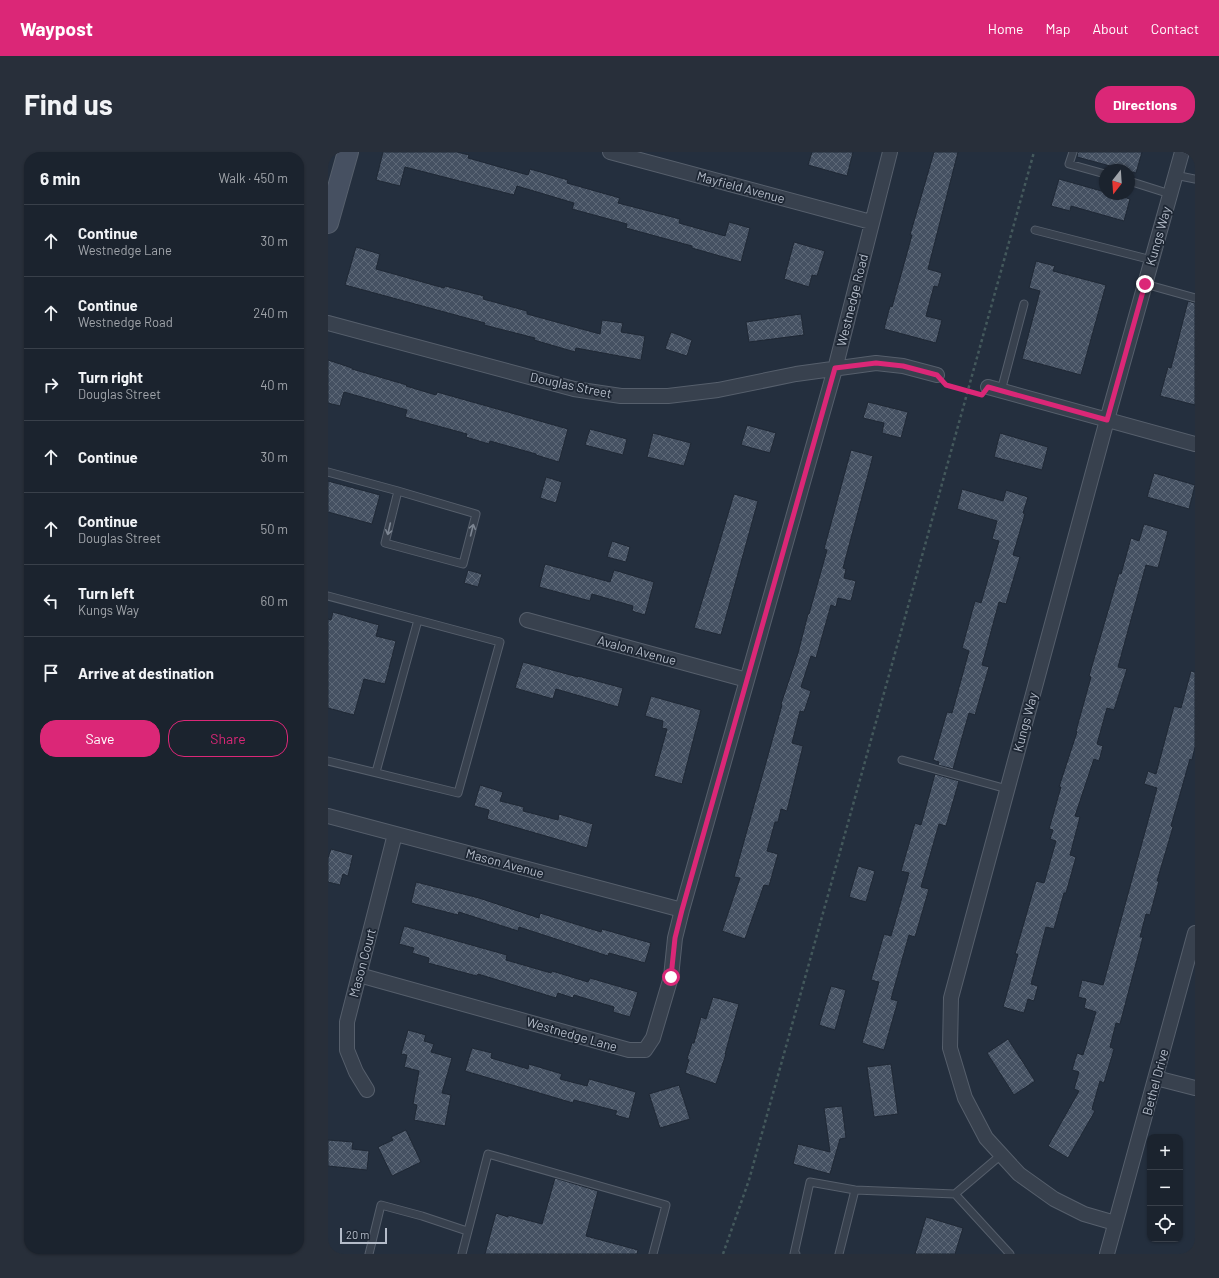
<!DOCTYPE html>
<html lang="en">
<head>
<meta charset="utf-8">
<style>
  body { margin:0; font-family:Barlow,sans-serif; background:#282f3a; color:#f1f3f6 }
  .controls { position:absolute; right:12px; bottom:12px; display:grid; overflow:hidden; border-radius:8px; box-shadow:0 1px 3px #0004 }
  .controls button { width:36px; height:36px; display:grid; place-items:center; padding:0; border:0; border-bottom:1px solid #39404a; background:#1b232e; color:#f1f3f6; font:20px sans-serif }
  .compass { position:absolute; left:771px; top:12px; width:36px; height:36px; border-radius:50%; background:#1b232e; box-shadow:0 1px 3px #0004; rotate:197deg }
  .scale { position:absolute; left:12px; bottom:10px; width:47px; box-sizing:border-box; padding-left:4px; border:2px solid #b4bcc9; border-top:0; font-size:11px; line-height:14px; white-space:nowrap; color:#b4bcc9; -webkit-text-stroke:3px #1d2633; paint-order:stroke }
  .stop { position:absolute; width:12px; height:12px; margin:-9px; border:3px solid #db2777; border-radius:50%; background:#fff }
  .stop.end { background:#db2777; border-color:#fff; box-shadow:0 1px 4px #0008 }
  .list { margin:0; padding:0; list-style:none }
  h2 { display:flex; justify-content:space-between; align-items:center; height:52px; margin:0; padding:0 16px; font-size:17px }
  h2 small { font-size:13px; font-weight:400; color:#a0a4aa }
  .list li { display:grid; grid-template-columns:26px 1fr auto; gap:12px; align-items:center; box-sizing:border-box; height:72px; padding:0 16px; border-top:1px solid #39404a }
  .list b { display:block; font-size:15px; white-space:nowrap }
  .list p { margin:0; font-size:13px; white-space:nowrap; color:#a0a4aa }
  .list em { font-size:13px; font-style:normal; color:#a0a4aa }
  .actions { display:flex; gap:8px; padding:12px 16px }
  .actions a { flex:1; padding:9px 0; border:1px solid #db2777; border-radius:16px; text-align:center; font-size:14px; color:#db2777 }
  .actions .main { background:#db2777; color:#fff }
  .icon { flex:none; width:22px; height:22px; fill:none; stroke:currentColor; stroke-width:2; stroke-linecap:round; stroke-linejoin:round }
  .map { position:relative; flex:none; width:867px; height:1102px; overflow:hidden; border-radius:16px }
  header { display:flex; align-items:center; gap:24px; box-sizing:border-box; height:56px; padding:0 20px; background:#db2777; color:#fff }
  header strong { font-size:19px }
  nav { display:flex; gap:22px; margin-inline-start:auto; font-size:14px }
  .intro { display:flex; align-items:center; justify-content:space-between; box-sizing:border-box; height:96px; padding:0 24px }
  h1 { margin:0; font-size:28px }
  .button { padding:10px 18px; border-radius:16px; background:#db2777; color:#fff; font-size:14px; font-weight:700 }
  main { display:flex; gap:24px; padding:0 24px }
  aside { flex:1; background:#1b232e; border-radius:16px; box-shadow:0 1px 3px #0004 }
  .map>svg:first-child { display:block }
</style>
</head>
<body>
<header>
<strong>Waypost</strong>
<nav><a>Home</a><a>Map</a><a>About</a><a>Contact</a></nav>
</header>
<div class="intro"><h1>Find us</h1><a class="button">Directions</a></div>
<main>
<aside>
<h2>6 min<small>Walk · 450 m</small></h2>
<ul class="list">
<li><svg class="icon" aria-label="ahead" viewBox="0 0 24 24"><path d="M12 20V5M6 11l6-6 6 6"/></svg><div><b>Continue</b><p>Westnedge Lane</p></div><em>30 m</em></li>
<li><svg class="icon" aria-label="ahead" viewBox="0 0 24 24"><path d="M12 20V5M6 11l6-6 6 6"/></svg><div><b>Continue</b><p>Westnedge Road</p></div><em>240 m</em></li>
<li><svg class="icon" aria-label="right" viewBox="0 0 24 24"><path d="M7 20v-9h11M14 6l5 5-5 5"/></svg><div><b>Turn right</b><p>Douglas Street</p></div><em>40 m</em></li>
<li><svg class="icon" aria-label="ahead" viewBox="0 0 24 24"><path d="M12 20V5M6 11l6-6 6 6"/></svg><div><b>Continue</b></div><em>30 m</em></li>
<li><svg class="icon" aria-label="ahead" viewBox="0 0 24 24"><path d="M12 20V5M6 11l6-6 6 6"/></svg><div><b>Continue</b><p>Douglas Street</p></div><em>50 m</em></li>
<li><svg class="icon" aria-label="left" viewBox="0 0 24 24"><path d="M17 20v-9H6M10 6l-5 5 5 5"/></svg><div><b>Turn left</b><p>Kungs Way</p></div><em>60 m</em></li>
<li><svg class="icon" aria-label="arrive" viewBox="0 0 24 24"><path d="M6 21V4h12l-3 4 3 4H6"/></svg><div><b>Arrive at destination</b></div></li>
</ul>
<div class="actions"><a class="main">Save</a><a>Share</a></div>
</aside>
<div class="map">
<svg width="867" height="1102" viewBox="0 0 867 1102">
  <defs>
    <pattern id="building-cross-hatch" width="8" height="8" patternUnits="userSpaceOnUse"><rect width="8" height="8" fill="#455162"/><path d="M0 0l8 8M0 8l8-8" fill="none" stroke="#5d6877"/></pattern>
  </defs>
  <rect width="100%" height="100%" fill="#242f3e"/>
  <path fill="url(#building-cross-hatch)" stroke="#1f2835" d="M 55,0 L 129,0 L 141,3 L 140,6 L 200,23 L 202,17 L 240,28 L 239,31 L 292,46 L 290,51 L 352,67 L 351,71 L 397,84 L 401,70 L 422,76 L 413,110 L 364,96 L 364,94 L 298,76 L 299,72 L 244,57 L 246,51 L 189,34 L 186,43 L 77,15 L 72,34 L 48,28 Z
    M 484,0 L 525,0 L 519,24 L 480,13 Z
    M 606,0 L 630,0 L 600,117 L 614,121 L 610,135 L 606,134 L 598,164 L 614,168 L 608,191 L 556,177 L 562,154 L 564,155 L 584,83 L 582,83 Z
    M 750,0 L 814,0 L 808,21 L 749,5 Z
    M 731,27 L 777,40 L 777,42 L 785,42 L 802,47 L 796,69 L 743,54 L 742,59 L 723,54 Z
    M 466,90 L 497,99 L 489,124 L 484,123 L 481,135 L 456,127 Z
    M 28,95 L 52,102 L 48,117 L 116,136 L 117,134 L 156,144 L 155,147 L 199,159 L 199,162 L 272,182 L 274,168 L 295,171 L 293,180 L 317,184 L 313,208 L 248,196 L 247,200 L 206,188 L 207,186 L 156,173 L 157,171 L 17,133 Z
    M 708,109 L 727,114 L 725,119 L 778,133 L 753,223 L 694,207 L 712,139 L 701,136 Z
    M 860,149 L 867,151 L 867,253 L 832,244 L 840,215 L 843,216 Z
    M 473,162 L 476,183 L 421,190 L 418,170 Z
    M 343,180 L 364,188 L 359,204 L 337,197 Z
    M 0,208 L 24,216 L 24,217 L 79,233 L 78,234 L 108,243 L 109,240 L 240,277 L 231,310 L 208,303 L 208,302 L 162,289 L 161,292 L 138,285 L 139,282 L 77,265 L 79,258 L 16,240 L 12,254 L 0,251 Z
    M 540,250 L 580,260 L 573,286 L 554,281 L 556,271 L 535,266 Z
    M 419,273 L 448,281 L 442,301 L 413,293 Z
    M 262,277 L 299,287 L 295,303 L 257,293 Z
    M 325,281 L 363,291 L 356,314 L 319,305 Z
    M 672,281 L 720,295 L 714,318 L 666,305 Z
    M 523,298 L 545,304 L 515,416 L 518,417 L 516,426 L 528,429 L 523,449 L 510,446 L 508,455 L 503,453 L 488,506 L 483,504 L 473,535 L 483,539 L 476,560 L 472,559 L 464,591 L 475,594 L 459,659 L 453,657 L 450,670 L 447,670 L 439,699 L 450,702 L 441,734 L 436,733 L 417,787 L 394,779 L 412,726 L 406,725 L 454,553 L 453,552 L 470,501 L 480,462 L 481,462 L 499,398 L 496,397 Z
    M 826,321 L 867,333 L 861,357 L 819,345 Z
    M 218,325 L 234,330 L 228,351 L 212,346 Z
    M 0,329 L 52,343 L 44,372 L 0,360 Z
    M 634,337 L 675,349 L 678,338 L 700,345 L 695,361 L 697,362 L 685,403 L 692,405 L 678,452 L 671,450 L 654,513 L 661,515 L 647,563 L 641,561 L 625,617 L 610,613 L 611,610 L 605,608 L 619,560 L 624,561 L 641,499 L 634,496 L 647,449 L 653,451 L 671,389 L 664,387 L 669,369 L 629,357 Z
    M 406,342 L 430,349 L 393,483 L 366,476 Z
    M 816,372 L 840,379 L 830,416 L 818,413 L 790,515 L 799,517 L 786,558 L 779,556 L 769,592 L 775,594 L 771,609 L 766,607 L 747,664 L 752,665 L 742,703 L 748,705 L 738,741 L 736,741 L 726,777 L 718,775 L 703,832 L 710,834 L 706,849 L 700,847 L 696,861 L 675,855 L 690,802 L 687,802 L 708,729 L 716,731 L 728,689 L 722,687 L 725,678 L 721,677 L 733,635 L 731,635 L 749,580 L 748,579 L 763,525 L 761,524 L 791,421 L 793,422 L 803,386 L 811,389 Z
    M 284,389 L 302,395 L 298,410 L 279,405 Z
    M 217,412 L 282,430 L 286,418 L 326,430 L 317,463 L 304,459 L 305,454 L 264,442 L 262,449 L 211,435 Z
    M 140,418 L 154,422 L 150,435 L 136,431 Z
    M 5,460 L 51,473 L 48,484 L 68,489 L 57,532 L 36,527 L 26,563 L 0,556 L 0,467 L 3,468 Z
    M 195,510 L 250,525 L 250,524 L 295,536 L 290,555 L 228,537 L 225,547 L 187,536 Z
    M 863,519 L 867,520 L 867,595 L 864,608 L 862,607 L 843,674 L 845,675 L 829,729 L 831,729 L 822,763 L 818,762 L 812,785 L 815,785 L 792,872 L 788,871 L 782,895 L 786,897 L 776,931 L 772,929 L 764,957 L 767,959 L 740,1006 L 720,994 L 751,939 L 746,937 L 751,920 L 744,918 L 749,901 L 755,903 L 768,860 L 756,856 L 758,847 L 750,845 L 754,828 L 775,833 L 829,636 L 816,632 L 820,619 L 828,622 L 846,554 L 853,556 Z
    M 323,544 L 373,558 L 354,632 L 326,624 L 339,577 L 334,576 L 335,569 L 317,564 Z
    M 607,622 L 631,629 L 618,674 L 611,672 L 593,735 L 601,737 L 587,785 L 581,783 L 563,847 L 570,849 L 556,898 L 534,891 L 551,830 L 543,828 L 556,782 L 563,784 L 581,721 L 573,719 L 587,671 L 593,673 Z
    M 152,633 L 175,640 L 172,649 L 196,655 L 195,659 L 230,668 L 231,662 L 265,672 L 259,696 L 159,667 L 161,658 L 146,654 Z
    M 3,697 L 25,703 L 20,724 L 15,722 L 12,733 L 0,730 L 0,706 Z
    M 530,714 L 547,719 L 538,750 L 521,745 Z
    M 88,730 L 151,746 L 211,766 L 212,761 L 273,780 L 274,777 L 323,791 L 317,811 L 281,801 L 280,804 L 191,775 L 190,779 L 131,760 L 130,763 L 83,751 Z
    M 76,774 L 179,803 L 178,808 L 223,821 L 224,819 L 260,830 L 262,826 L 310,840 L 302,865 L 285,860 L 286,855 L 246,843 L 245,846 L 230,841 L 228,846 L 150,822 L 149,824 L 100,811 L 101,806 L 84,801 L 86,796 L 71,792 Z
    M 503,834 L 518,838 L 507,878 L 491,873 Z
    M 385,845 L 411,852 L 397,902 L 398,902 L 388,932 L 357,921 L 361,908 L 359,907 L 364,891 L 366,891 L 373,865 L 378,867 Z
    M 80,878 L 98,883 L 96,889 L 106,892 L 103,900 L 124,906 L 114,941 L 123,943 L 117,974 L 86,968 L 89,953 L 85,952 L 91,919 L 76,915 L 79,903 L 73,902 Z
    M 680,887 L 707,929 L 686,943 L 659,901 Z
    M 144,896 L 164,901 L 163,906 L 200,917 L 201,912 L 234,922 L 232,927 L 259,934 L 261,927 L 308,940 L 301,967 L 287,963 L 289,959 L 246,948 L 245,951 L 137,919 Z
    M 563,912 L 570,962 L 546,965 L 539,915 Z
    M 351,933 L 362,967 L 332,976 L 321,942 Z
    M 514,954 L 518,986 L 512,987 L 502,1022 L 465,1012 L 470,992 L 502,1000 L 496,956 Z
    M 78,978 L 93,1010 L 64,1024 L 50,995 L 65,988 L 63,985 Z
    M 0,988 L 25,990 L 24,997 L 41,999 L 39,1018 L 0,1014 Z
    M 227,1026 L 270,1039 L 258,1084 L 310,1098 L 309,1102 L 157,1102 L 168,1061 L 180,1065 L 180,1063 L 214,1072 Z
    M 598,1065 L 635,1076 L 627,1102 L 587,1102 Z"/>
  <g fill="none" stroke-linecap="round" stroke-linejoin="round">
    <g stroke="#565f6c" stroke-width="9">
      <path id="lane" d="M 745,0 L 741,12 L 777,22
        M 847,23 L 867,27
        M 801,29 L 842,42
        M 707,78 L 824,108
        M 817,132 L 867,146
        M 673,239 L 696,152
        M 0,320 L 70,339 L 148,362 L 135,412 L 57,391 L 70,339
        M 0,444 L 172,490 L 130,641 L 0,609
        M 574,608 L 679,637
        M 48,620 L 90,468
        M 627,1042 L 682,1102
        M 41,1102 L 53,1053 L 94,1064 L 139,1079
        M 134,1102 L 160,1002 L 338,1053 L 325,1102
        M 468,1102 L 466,1102 L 482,1030 L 527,1038 L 627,1042 L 673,1003
        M 511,1102 L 527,1038"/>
    </g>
    <g stroke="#565f6c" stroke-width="16">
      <path id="street" d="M 282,0 L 543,70
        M 0,171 L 246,237 L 293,244 L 340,244 L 390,238 L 468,222 L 548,211 L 575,214 L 609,223
        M 660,235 L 867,292
        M 199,468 L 419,528
        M 0,664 L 354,758
        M 31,823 L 301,898 L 317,898 L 325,886 L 343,825 L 347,786 L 354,758 L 507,217 L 562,0
        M 828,926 L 867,936
        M 39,938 L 28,920 L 19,898 L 19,870 L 67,682
        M 787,1071 L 756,1062 L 726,1047 L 691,1022 L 658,986 L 637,946 L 622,896 L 623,846 L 779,268 L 854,0
        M 779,1102 L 867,781"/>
    </g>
    <g stroke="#565f6c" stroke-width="22">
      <path id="secondary" d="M 0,71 L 20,0"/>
    </g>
    <path stroke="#44595c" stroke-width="2.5" stroke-dasharray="3 3" stroke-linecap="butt" d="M 619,233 L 647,241
      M 395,1102 L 421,1028 L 706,0"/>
    <use href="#lane" stroke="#38414e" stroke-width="7"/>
    <use href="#street" stroke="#38414e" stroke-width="14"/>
    <use href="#secondary" stroke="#465061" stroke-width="20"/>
  </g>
  <defs><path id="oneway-shaft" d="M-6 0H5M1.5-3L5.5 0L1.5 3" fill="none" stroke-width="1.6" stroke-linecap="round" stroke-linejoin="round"/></defs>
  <g stroke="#7c8592">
    <use href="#oneway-shaft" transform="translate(61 377) rotate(103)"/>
    <use href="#oneway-shaft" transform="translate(144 378) rotate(-76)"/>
  </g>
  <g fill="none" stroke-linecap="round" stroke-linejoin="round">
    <path stroke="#db2777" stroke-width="5" d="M 343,825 L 347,786 L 354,758 L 507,216 L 548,211 L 575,214 L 609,223 L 618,233 L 654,243 L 660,235 L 779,268 L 817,132"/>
  </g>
  <g text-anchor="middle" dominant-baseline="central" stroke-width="3.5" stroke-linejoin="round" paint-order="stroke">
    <g font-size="13" fill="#b4bcc9" stroke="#1d2633">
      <text transform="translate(413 35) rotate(15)">Mayfield Avenue</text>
      <text transform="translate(830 84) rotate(-74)">Kungs Way</text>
      <text transform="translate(524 148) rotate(-76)">Westnedge Road</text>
      <text transform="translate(243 233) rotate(12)">Douglas Street</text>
      <text transform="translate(309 498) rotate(15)">Avalon Avenue</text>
      <text transform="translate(697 570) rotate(-75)">Kungs Way</text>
      <text transform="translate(177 711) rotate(15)">Mason Avenue</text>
      <text transform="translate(34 811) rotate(-75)">Mason Court</text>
      <text transform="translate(244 882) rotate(16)">Westnedge Lane</text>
      <text transform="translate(827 930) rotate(-75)">Bethel Drive</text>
    </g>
  </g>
</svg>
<div class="controls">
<button>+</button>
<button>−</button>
<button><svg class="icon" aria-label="locate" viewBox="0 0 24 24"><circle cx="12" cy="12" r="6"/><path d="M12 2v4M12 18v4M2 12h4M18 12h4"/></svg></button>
</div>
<svg class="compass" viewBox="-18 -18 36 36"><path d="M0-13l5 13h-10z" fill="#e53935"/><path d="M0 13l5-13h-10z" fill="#a0a4aa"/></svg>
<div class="scale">20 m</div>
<div class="stop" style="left:343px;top:825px"></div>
<div class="stop end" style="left:817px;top:132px"></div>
</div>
</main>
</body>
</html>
